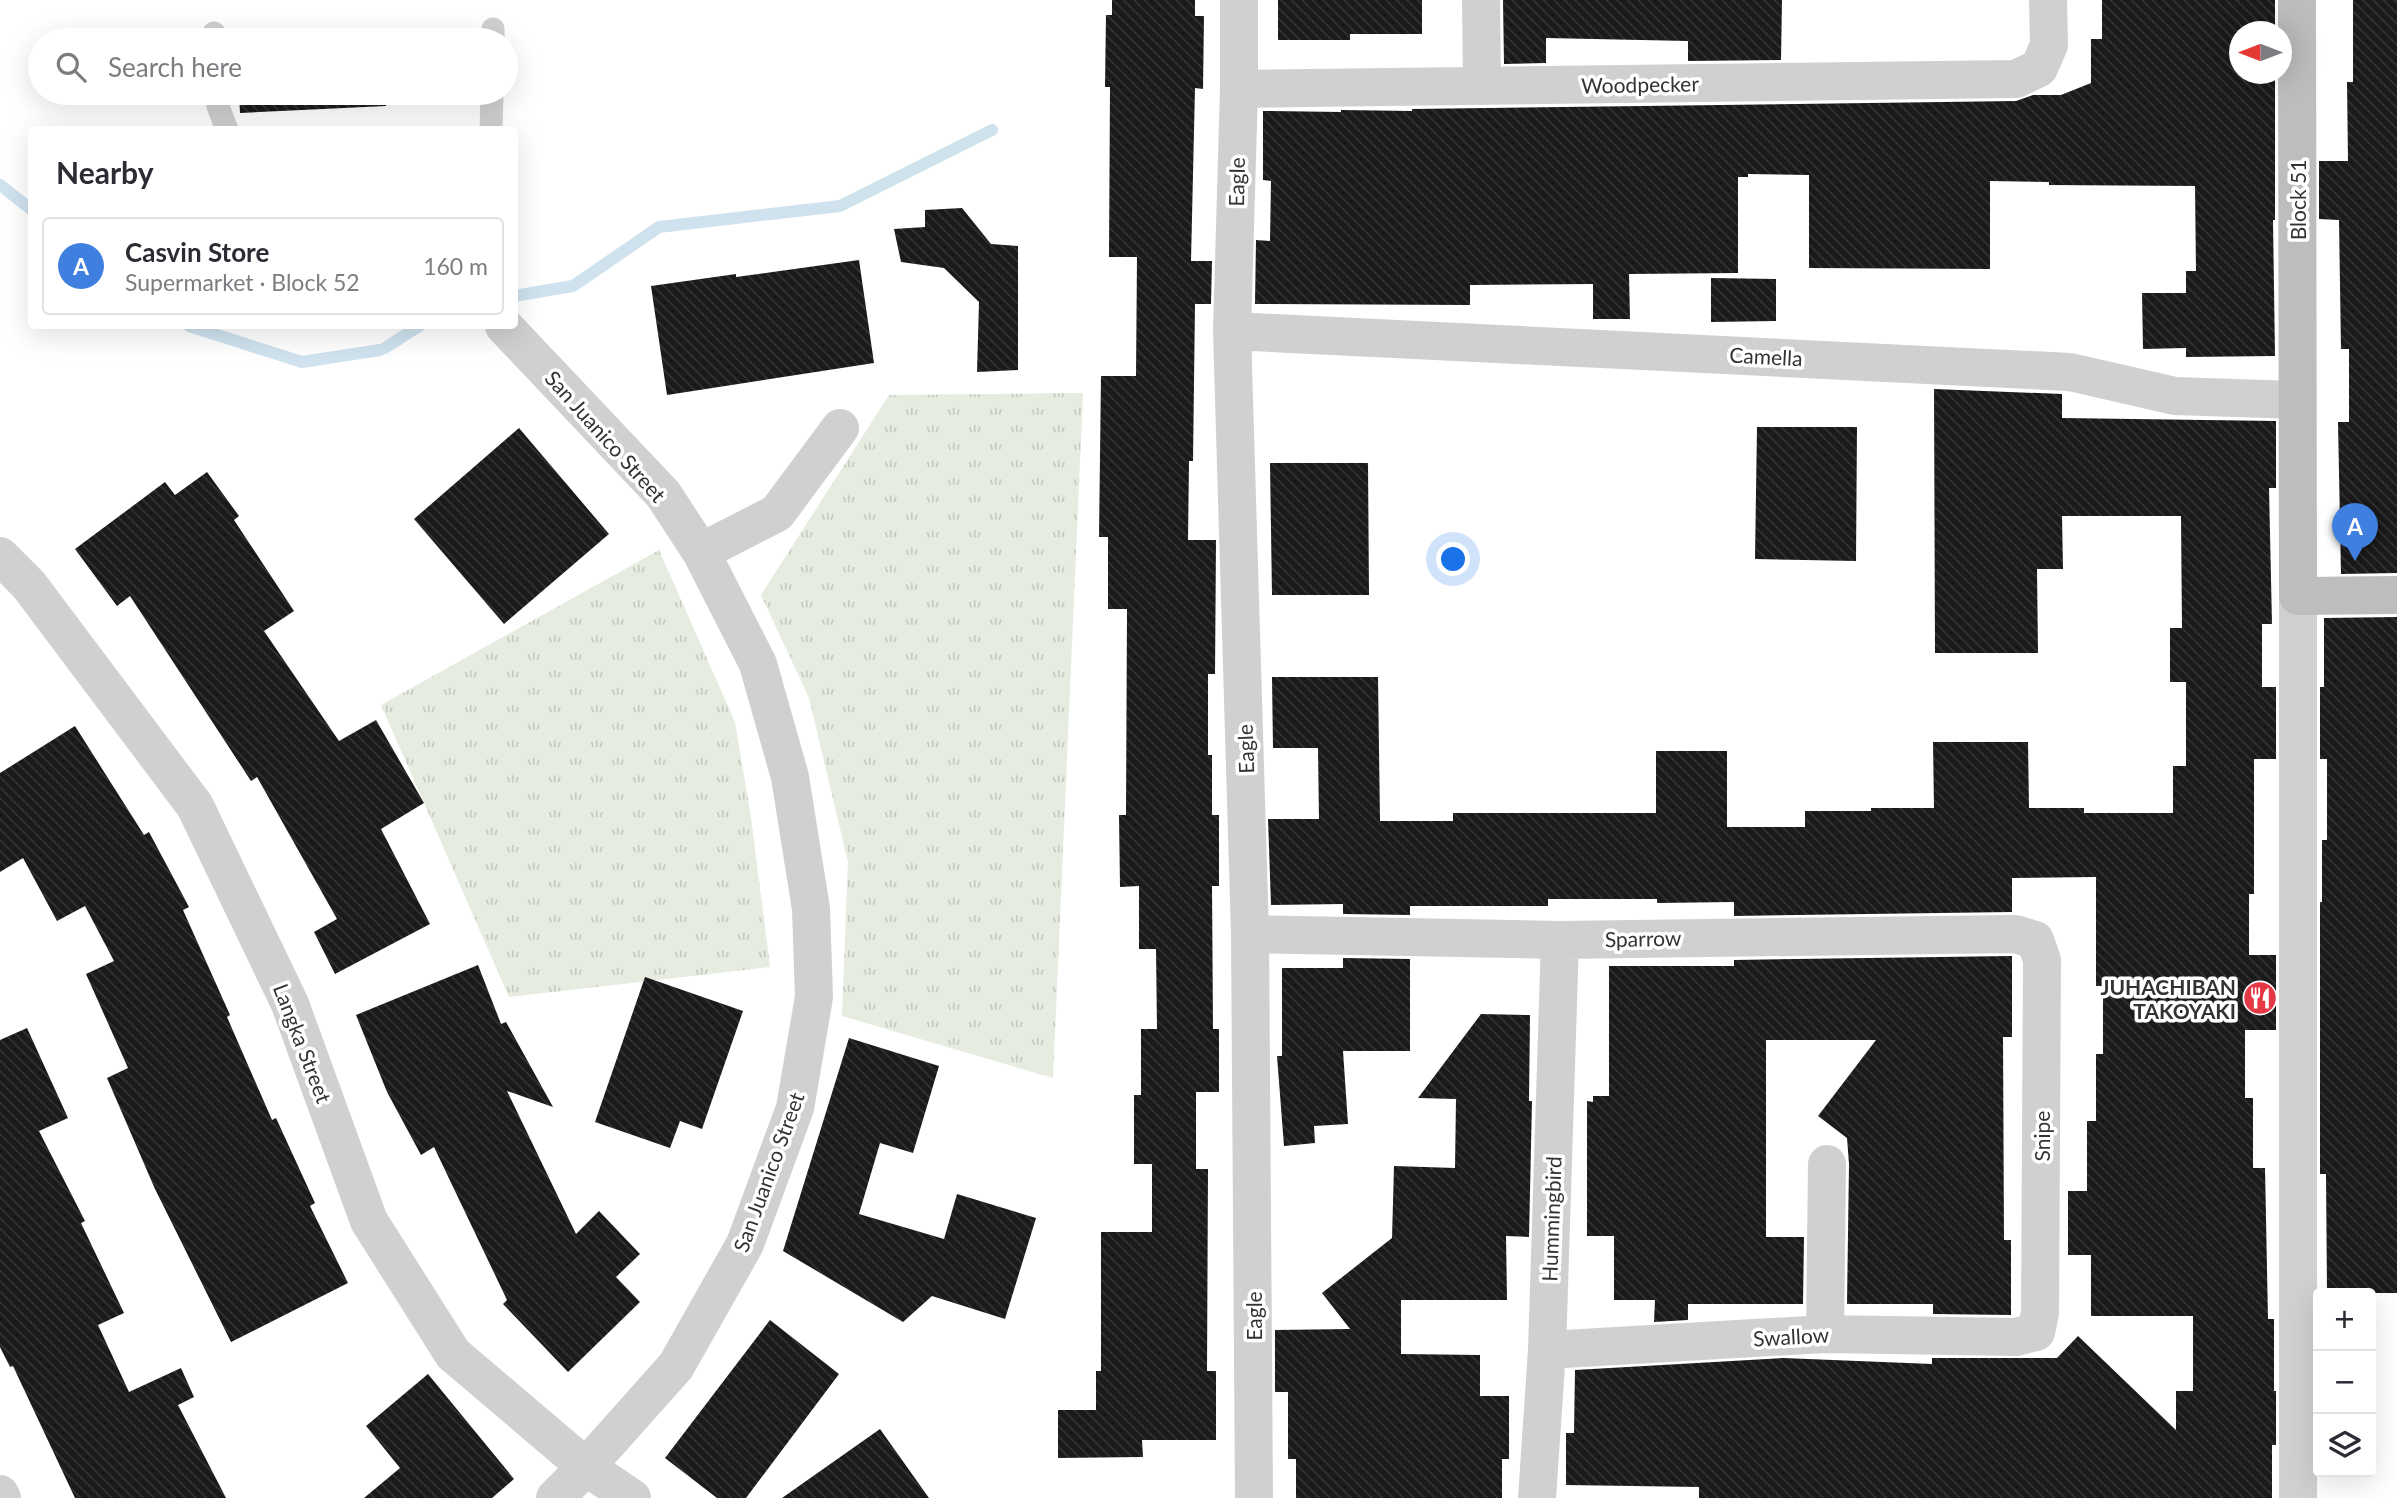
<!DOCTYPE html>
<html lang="en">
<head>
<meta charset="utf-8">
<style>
  body { margin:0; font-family:Lato,sans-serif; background:#f7f7f7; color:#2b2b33 }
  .controls { position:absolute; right:21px; bottom:21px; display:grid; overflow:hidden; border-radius:7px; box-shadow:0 7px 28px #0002 }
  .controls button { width:63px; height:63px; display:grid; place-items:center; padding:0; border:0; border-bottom:2px solid #e1e1e2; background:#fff; color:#2b2b33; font:35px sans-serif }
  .compass { position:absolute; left:2229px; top:21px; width:63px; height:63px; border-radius:50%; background:#fff; box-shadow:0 7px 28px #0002; rotate:270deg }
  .you { position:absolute; left:1454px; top:560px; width:24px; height:24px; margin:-18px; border:5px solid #fff; border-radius:50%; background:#1a73e8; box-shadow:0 0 0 10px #1a73e833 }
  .badge { display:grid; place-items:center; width:46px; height:46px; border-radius:50%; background:#e63946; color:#fff; font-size:23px; font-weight:700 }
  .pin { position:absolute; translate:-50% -58px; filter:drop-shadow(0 2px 4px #0008) }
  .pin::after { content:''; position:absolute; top:37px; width:24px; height:21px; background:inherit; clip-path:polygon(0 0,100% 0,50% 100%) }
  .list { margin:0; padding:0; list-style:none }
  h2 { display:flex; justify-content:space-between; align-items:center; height:91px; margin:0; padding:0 28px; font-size:30px }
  h2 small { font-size:23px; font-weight:400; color:#7c7c81 }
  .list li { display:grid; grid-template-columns:46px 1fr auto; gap:21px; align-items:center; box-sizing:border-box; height:98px; margin:0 14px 14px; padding:0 14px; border:2px solid #e1e1e2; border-radius:7px }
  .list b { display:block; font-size:26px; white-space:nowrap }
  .list p { margin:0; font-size:23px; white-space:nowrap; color:#7c7c81 }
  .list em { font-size:23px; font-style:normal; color:#7c7c81 }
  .icon { flex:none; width:38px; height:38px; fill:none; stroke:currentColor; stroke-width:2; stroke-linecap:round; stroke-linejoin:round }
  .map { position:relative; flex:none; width:2397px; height:1498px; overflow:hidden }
  .search { position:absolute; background:#fff; box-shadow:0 7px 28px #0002; left:28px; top:28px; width:490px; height:77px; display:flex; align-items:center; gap:18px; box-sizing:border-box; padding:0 24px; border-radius:38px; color:#7c7c81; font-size:26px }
  .panel { position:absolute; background:#fff; box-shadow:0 7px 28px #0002; left:28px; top:126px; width:490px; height:203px; border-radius:7px }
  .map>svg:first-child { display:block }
</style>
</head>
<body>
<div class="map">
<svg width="2397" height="1498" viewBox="0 0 2397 1498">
  <defs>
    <pattern id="grass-tufts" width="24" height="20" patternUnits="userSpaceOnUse" patternTransform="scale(1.75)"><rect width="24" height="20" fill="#e6ecdf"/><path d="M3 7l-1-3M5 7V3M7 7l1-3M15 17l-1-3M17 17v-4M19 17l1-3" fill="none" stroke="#c6cbc0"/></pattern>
    <pattern id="building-back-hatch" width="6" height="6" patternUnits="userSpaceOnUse" patternTransform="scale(1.75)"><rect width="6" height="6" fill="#1a1a1a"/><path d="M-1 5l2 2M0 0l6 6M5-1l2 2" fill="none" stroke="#333"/></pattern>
  </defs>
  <rect width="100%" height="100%" fill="#fff"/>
  <path fill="url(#grass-tufts)" d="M 1083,393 L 1053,1078 L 842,1016 L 848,862 L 809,698 L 761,595 L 889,395 Z
    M 659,550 L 735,722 L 751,817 L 770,967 L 509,997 L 381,705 Z"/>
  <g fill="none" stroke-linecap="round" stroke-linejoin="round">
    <path stroke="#cfe2ee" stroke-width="12" d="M 0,185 L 32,210
      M 514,296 L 573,286 L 659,227 L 840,206 L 992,130
      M 189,326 L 302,362 L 380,350
      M 385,348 L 419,326"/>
  </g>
  <path fill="url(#building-back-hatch)" d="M 1112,0 L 1195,0 L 1195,16 L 1204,16 L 1203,89 L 1195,88 L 1191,261 L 1212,261 L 1211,304 L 1195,304 L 1193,461 L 1189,461 L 1188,540 L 1216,540 L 1215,674 L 1208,674 L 1208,755 L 1212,755 L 1212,815 L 1219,815 L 1219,886 L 1212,886 L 1213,1029 L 1219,1029 L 1219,1092 L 1196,1092 L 1196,1169 L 1208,1169 L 1207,1371 L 1216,1371 L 1216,1440 L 1142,1440 L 1143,1457 L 1058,1458 L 1058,1410 L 1096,1410 L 1096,1371 L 1101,1371 L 1101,1232 L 1152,1232 L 1152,1164 L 1134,1164 L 1134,1095 L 1141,1095 L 1141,1029 L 1157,1029 L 1156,949 L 1139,949 L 1139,886 L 1120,887 L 1119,815 L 1126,815 L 1127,609 L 1108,609 L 1108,537 L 1099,537 L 1101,376 L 1136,376 L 1137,257 L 1109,257 L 1110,87 L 1105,87 L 1106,15 L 1112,15 Z
    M 1278,0 L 1422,0 L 1422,34 L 1350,34 L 1350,40 L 1278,40 Z
    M 1503,0 L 1782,0 L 1781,60 L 1688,61 L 1688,41 L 1546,38 L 1546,63 L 1504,64 Z
    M 2102,0 L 2275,0 L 2275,32 L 2239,32 L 2239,74 L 2275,74 L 2275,220 L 2273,220 L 2275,356 L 2186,357 L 2186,348 L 2143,349 L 2142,293 L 2186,293 L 2186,271 L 2196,271 L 2195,186 L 2049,185 L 2049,182 L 1990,181 L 1990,269 L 1809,268 L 1809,175 L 1748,174 L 1748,177 L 1738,177 L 1738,273 L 1629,274 L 1630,319 L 1593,319 L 1593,284 L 1470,285 L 1470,305 L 1255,304 L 1256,240 L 1270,241 L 1271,181 L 1263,180 L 1263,111 L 1341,112 L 1341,110 L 1412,111 L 1412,109 L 2016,101 L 2033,95 L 2061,95 L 2091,83 L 2091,39 L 2102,39 Z
    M 2353,0 L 2397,0 L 2397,573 L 2341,574 L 2338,422 L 2349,422 L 2349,349 L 2341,349 L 2339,220 L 2319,219 L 2319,161 L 2348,161 L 2347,82 L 2353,82 Z
    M 383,34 L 383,40 L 238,39 Z
    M 239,93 L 385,93 L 386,106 L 240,113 Z
    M 962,208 L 991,244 L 1018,246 L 1018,370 L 977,372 L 979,302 L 944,268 L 901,262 L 894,229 L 925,227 L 925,210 Z
    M 859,260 L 874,363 L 667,395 L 651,286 L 736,274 L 736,277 Z
    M 1711,278 L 1776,279 L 1776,321 L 1711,322 Z
    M 1934,389 L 2062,394 L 2062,418 L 2276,421 L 2276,488 L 2269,488 L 2272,624 L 2262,624 L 2262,687 L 2276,687 L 2276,759 L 2254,759 L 2254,894 L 2249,894 L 2249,955 L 2276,955 L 2276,1030 L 2245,1030 L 2245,1098 L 2253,1098 L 2253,1168 L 2265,1168 L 2268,1319 L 2274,1319 L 2274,1391 L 2276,1391 L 2276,1445 L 2272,1445 L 2272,1498 L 1699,1498 L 1699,1487 L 1566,1485 L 1566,1433 L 1574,1433 L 1575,1370 L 1783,1358 L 1932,1364 L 1932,1358 L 2057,1358 L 2078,1336 L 2176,1430 L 2176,1391 L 2193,1391 L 2193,1316 L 2091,1316 L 2091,1255 L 2068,1255 L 2068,1191 L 2087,1191 L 2087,1121 L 2096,1121 L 2096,1054 L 2103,1054 L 2103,986 L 2096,986 L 2096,877 L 2012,878 L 2012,912 L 1734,916 L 1734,902 L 1657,903 L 1657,899 L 1548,899 L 1548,906 L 1410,906 L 1410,915 L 1343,914 L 1343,904 L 1271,905 L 1268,819 L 1319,819 L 1318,748 L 1273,748 L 1272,677 L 1378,677 L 1380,821 L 1453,821 L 1453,813 L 1656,813 L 1656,751 L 1727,751 L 1727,827 L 1805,827 L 1805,811 L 1871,811 L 1871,808 L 1934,808 L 1933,742 L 2028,742 L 2029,808 L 2084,808 L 2084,813 L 2173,813 L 2173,766 L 2186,766 L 2186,682 L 2170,682 L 2170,628 L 2182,628 L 2181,516 L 2062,516 L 2063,569 L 2037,569 L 2038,653 L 1935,653 Z
    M 1757,427 L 1857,427 L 1856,561 L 1755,559 Z
    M 519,428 L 609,534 L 504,624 L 414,519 Z
    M 1270,463 L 1368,463 L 1369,595 L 1272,595 Z
    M 207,472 L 239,516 L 234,520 L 294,611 L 264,631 L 339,741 L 376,720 L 424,803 L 381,829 L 430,924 L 335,974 L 314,932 L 337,919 L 257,777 L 251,781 L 130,596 L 117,606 L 75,549 L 165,482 L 175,495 Z
    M 2397,617 L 2397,1293 L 2327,1293 L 2326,1174 L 2320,1174 L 2320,902 L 2322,902 L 2322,840 L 2327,840 L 2327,759 L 2320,759 L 2320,687 L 2324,687 L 2324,618 Z
    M 75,726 L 144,835 L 149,832 L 189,907 L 183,910 L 230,1015 L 227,1017 L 272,1120 L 276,1118 L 315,1203 L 310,1206 L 348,1283 L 231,1342 L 155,1189 L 107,1078 L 128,1068 L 86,974 L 114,961 L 85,906 L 57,921 L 23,858 L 0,872 L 0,773 Z
    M 2012,956 L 2012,1037 L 2003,1037 L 2004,1240 L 2011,1240 L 2011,1315 L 1933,1314 L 1933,1304 L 1847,1304 L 1849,1164 L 1847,1138 L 1818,1116 L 1876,1040 L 1766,1040 L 1766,1237 L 1804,1237 L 1803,1304 L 1688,1304 L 1688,1320 L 1654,1322 L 1655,1300 L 1614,1300 L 1614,1236 L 1587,1236 L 1587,1101 L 1593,1102 L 1593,1096 L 1609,1096 L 1609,966 L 1734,966 L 1734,960 Z
    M 1343,958 L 1410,959 L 1410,1051 L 1343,1051 L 1348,1124 L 1314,1126 L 1315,1143 L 1284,1146 L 1277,1056 L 1282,1056 L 1282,968 L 1343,968 Z
    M 478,965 L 501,1024 L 506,1022 L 553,1107 L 507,1091 L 576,1234 L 599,1211 L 640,1254 L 616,1277 L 640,1302 L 568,1372 L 503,1304 L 507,1300 L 434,1147 L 421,1155 L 387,1092 L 356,1015 Z
    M 645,977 L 743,1011 L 702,1129 L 680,1121 L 670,1148 L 595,1122 Z
    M 1481,1014 L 1530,1015 L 1529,1101 L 1532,1101 L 1529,1237 L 1506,1236 L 1507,1300 L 1401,1300 L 1401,1354 L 1480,1355 L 1480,1396 L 1509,1396 L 1509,1459 L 1502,1459 L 1502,1498 L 1296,1498 L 1296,1459 L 1288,1459 L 1288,1392 L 1275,1392 L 1275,1330 L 1350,1329 L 1322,1293 L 1392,1238 L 1394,1166 L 1455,1168 L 1456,1099 L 1418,1098 Z
    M 27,1028 L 68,1118 L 39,1131 L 85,1221 L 81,1223 L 124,1313 L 98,1325 L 129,1392 L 181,1368 L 194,1397 L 178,1405 L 226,1498 L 75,1498 L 13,1366 L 10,1367 L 0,1347 L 0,1040 Z
    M 849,1038 L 939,1066 L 913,1153 L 880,1143 L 859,1214 L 944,1239 L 957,1194 L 1036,1218 L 1005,1319 L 932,1296 L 903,1322 L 783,1251 Z
    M 770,1320 L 839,1374 L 746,1498 L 717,1498 L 665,1458 Z
    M 428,1374 L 514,1479 L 492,1498 L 364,1498 L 400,1468 L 366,1426 Z
    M 880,1429 L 929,1498 L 782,1498 Z"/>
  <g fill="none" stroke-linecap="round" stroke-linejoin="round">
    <path stroke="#d0d0d0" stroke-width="23" d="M 214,33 L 214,40
      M 493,40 L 493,29
      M 217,93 L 218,106 L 227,130
      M 491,130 L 492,93"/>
    <path stroke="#d0d0d0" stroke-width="38" d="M 1239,0 L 1239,89 L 1232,331 L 1250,934 L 1254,1498
      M 1481,0 L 1482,85
      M 1239,89 L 2016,79 L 2039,68 L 2049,45 L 2048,0
      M 504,326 L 663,494 L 701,552 L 758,664 L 790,777 L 811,909 L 814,997 L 795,1108 L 745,1244 L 676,1366 L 586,1467 L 555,1498
      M 1232,331 L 2070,372 L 2175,396 L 2297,400
      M 701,552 L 777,513 L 840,428
      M 0,556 L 29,585 L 195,806 L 290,1004 L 369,1221 L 453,1354 L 586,1467 L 632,1498
      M 2298,596 L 2298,1498
      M 1250,934 L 1560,940 L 2015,934 L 2035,940 L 2042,960 L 2040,1313 L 2036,1332 L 2016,1337 L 1825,1334 L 1547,1350
      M 1825,1334 L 1827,1164
      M 0,1494 L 2,1498
      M 1537,1498 L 1547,1350 L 1560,940"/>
    <path stroke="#bdbdbd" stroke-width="38" d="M 2297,0 L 2298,596 L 2397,595"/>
  </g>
  <defs>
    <g id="restaurant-disc" transform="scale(1.75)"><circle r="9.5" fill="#e63946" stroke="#fff"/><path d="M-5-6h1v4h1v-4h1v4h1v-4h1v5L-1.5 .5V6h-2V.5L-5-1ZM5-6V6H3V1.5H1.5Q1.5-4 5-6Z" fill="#fff"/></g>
  </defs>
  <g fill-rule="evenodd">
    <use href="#restaurant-disc" x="2260" y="998"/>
  </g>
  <g text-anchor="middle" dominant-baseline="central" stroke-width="7" stroke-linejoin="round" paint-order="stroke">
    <g font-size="21" fill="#333" stroke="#fff">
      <text transform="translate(1640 84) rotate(-1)">Woodpecker</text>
      <text transform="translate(1236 182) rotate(-89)">Eagle</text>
      <text transform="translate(2297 200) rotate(-90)">Block 51</text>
      <text transform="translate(1766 356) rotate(3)">Camella</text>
      <text transform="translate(606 436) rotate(48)">San Juanico Street</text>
      <text transform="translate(1245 749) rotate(-92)">Eagle</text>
      <text transform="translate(1643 938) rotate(-1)">Sparrow</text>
      <text transform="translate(303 1043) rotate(69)">Langka Street</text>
      <text transform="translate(2041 1136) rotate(-90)">Snipe</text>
      <text transform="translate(768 1172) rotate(-70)">San Juanico Street</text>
      <text transform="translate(1551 1219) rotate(-88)">Hummingbird</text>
      <text transform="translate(1253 1316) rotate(-90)">Eagle</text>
      <text transform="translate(1791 1336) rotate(-3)">Swallow</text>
    </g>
    <g font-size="21" font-weight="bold" fill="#333" stroke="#fff" text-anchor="end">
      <text x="2236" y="986">JUHACHIBAN<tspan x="2236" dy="24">TAKOYAKI</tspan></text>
    </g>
  </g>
</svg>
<div class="controls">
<button>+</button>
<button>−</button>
<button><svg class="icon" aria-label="layers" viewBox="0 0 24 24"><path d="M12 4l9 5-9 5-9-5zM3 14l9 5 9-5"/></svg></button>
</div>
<svg class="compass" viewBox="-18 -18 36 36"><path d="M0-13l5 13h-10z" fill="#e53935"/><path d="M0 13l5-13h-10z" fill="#7c7c81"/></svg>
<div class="you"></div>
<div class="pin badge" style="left:2355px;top:561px;background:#3f7fe0">A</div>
<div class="search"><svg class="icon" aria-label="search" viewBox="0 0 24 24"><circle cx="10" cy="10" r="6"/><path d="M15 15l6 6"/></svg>Search here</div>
<section class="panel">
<h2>Nearby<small></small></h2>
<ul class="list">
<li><span class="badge" style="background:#3f7fe0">A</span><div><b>Casvin Store</b><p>Supermarket · Block 52</p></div><em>160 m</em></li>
</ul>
</section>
</div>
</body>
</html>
